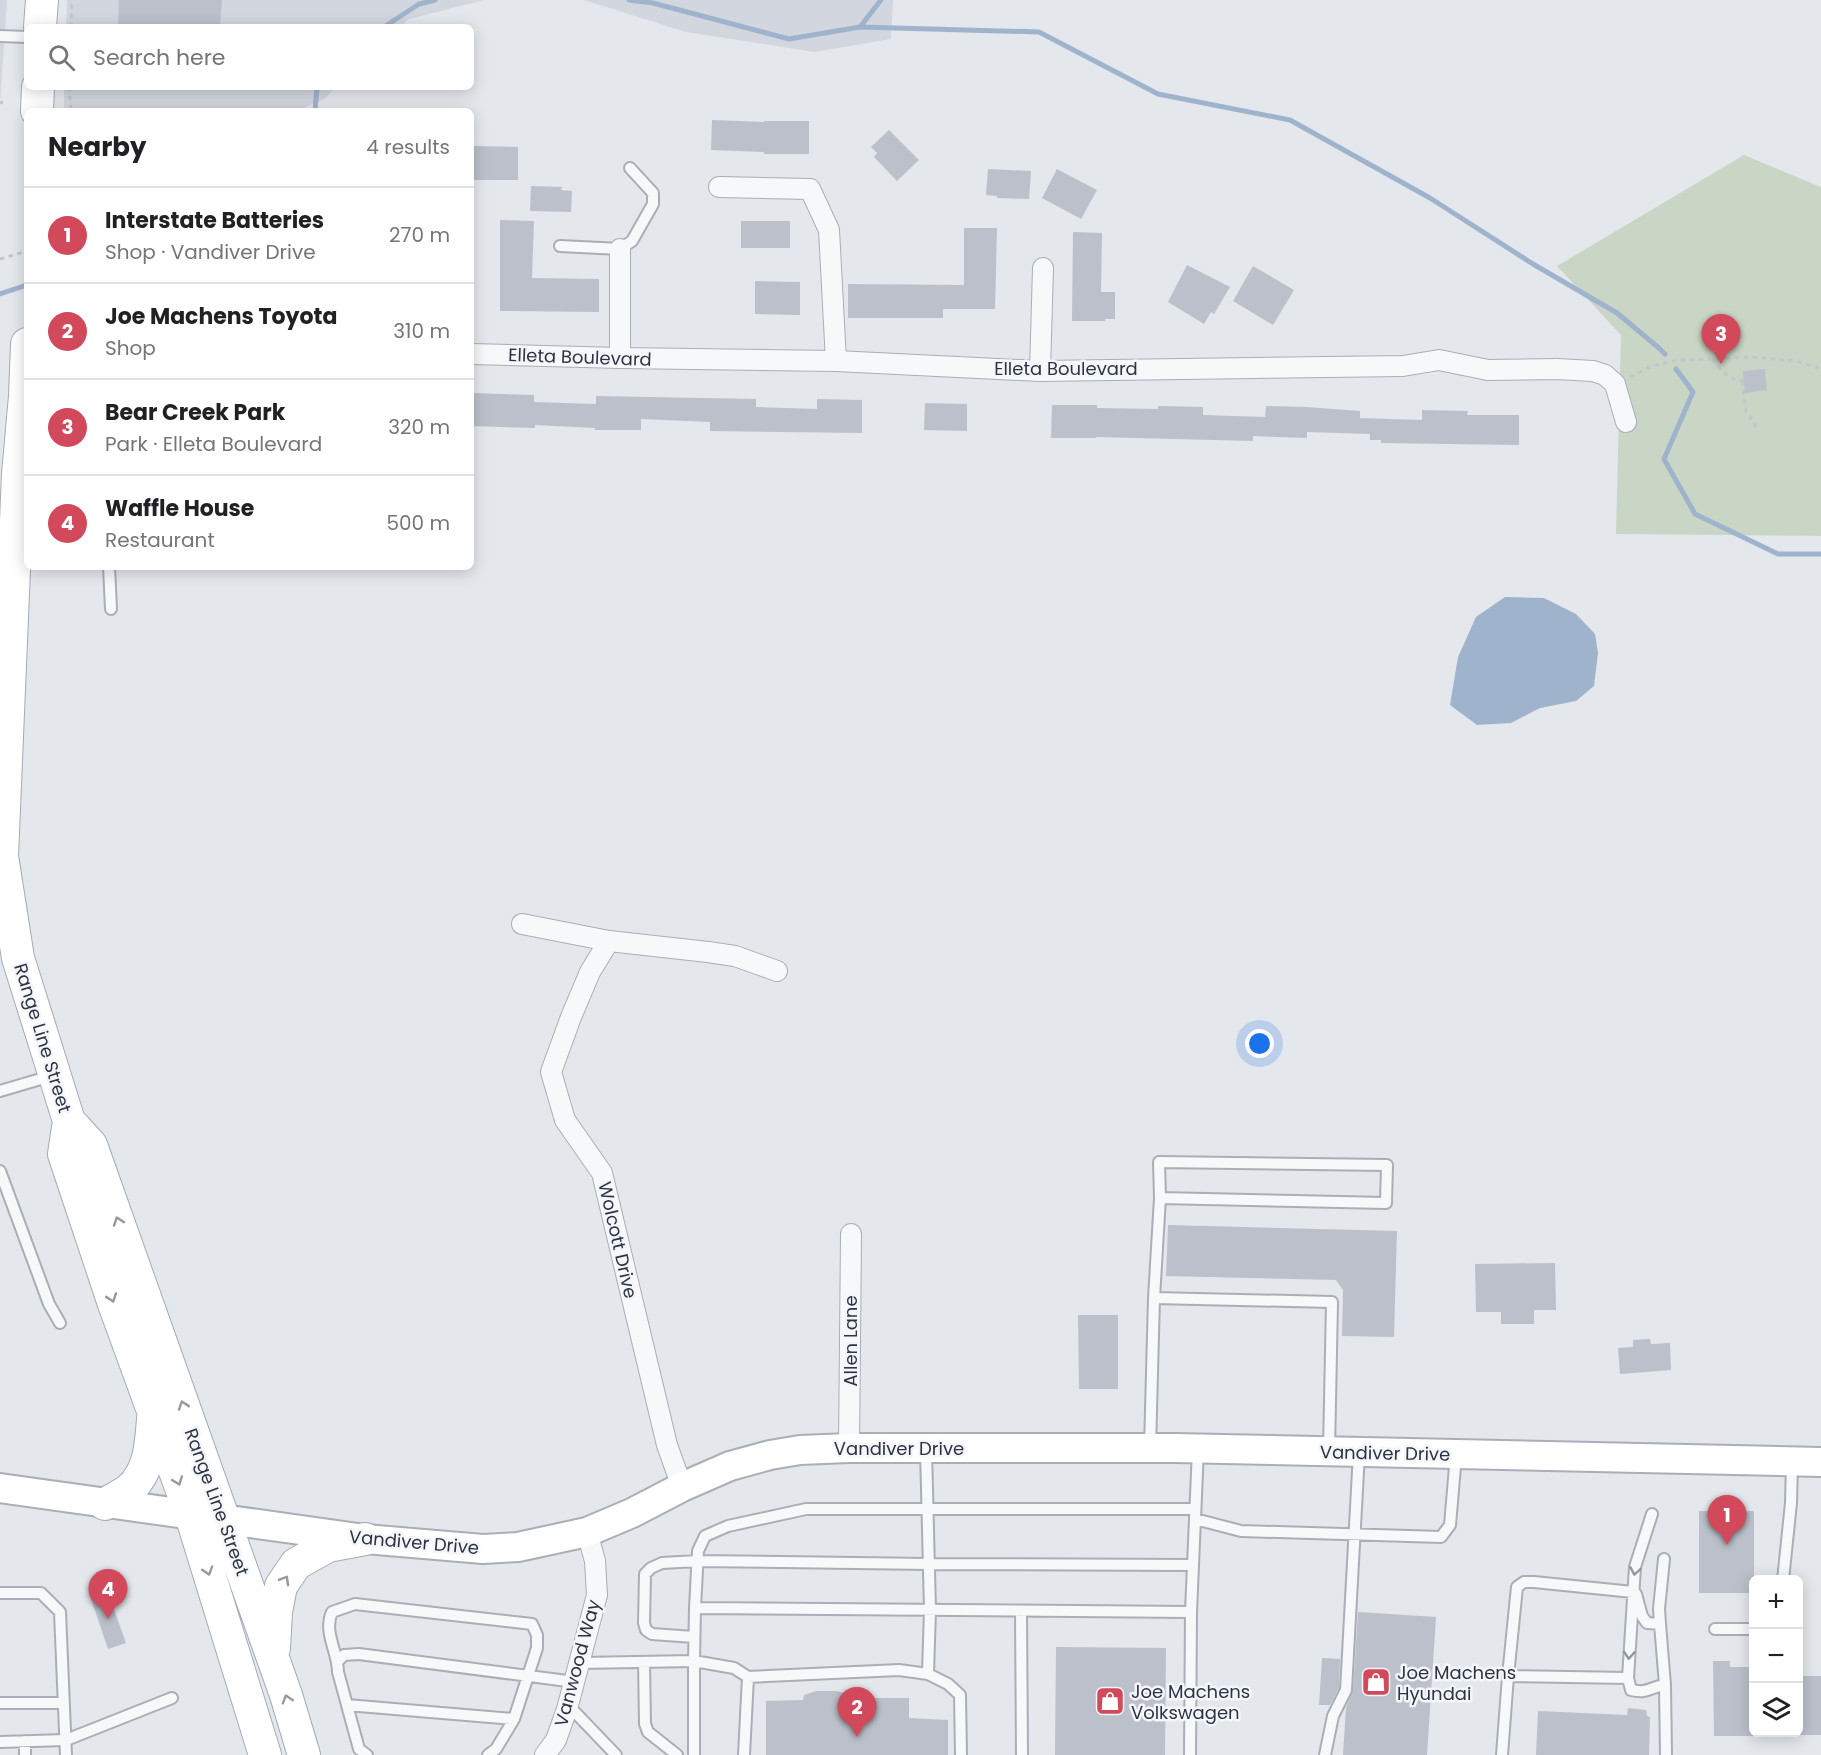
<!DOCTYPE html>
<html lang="en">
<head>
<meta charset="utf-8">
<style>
  body { margin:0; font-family:Poppins,sans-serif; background:#f6f6f6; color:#202124 }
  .controls { position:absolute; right:18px; bottom:18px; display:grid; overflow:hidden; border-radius:9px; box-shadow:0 3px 15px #0003 }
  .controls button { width:54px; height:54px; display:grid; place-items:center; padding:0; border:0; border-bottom:2px solid #e0e0e0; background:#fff; color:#202124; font:30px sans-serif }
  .you { position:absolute; left:1260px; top:1044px; width:21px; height:21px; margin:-15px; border:4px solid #fff; border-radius:50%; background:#1a73e8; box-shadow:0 0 0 9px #1a73e833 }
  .badge { display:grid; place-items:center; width:39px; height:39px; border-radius:50%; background:#d1495b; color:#fff; font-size:20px; font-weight:700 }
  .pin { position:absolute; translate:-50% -50px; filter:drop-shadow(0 2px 3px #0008) }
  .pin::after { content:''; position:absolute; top:32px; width:21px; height:18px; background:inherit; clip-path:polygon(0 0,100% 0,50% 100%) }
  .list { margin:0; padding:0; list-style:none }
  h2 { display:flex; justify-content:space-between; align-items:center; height:78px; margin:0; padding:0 24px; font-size:26px }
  h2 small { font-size:20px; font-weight:400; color:#757577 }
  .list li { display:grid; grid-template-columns:39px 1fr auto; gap:18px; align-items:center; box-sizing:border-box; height:96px; padding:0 24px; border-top:2px solid #e0e0e0 }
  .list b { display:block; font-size:22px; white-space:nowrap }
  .list p { margin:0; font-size:20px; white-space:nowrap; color:#757577 }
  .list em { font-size:20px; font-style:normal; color:#757577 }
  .icon { flex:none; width:33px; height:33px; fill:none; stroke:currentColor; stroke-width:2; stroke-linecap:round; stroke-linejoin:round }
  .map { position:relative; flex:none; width:1821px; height:1755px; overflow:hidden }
  .search { position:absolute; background:#fff; box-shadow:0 3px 15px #0003; left:24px; top:24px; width:450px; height:66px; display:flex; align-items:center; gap:15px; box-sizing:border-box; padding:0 21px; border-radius:9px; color:#757577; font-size:22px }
  .panel { position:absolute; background:#fff; box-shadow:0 3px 15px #0003; left:24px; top:108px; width:450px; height:462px; border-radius:9px }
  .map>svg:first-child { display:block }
</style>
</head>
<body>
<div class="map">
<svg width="1821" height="1755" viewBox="0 0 1821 1755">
  <rect width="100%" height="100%" fill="#e4e7ec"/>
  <path fill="#d2d6de" d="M 0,0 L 7,0 L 0,103 Z
    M 67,0 L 484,0 L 409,19 L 400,27 L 66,27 Z
    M 584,0 L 893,0 L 891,39 L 815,52 L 686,32 Z
    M 64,87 L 336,87 L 324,99 L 297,111 L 64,111 Z"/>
  <path fill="#c9d6c5" d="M 1744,155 L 1821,187 L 1821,536 L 1616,534 L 1621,335 L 1557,266 Z"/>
  <path fill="#9fb4cc" d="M 1505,597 L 1544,598 L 1576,614 L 1595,634 L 1598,653 L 1594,686 L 1576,701 L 1540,708 L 1511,723 L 1477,725 L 1450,705 L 1458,657 L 1476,617 Z"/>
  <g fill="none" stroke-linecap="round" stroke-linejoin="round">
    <path stroke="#9fb4cc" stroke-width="5" d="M 629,0 L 653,3 L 789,39 L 860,27 L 881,0
      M 384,27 L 419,4 L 435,0
      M 860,27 L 1039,32 L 1158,94 L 1290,120 L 1430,198 L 1533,264 L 1617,313 L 1659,348 L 1665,354
      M 315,111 L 317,87
      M 0,294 L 27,285
      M 1676,369 L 1693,392 L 1664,459 L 1695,514 L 1778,554 L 1821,554"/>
  </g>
  <path fill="#bbc0ca" d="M 119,0 L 222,0 L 220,27 L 118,27 Z
    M 712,120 L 764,122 L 764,121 L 809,121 L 809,154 L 764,154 L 764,152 L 711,150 Z
    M 889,130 L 919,160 L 897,181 L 874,157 L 877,153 L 871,147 Z
    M 473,146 L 518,147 L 518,180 L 472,180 Z
    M 988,169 L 1031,171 L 1029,199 L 997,198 L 997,196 L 986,195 Z
    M 1057,169 L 1097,190 L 1081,219 L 1042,198 Z
    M 531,186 L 562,187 L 561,190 L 572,191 L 571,212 L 530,211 Z
    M 500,220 L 534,221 L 532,278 L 599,279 L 599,312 L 500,311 Z
    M 741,221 L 790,221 L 790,248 L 741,248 Z
    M 964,228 L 997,228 L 995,309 L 943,309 L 943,318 L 848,318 L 848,284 L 964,285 Z
    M 1073,232 L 1102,233 L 1101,292 L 1115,292 L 1115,319 L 1105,319 L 1105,321 L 1072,321 Z
    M 1187,265 L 1230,287 L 1214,314 L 1211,312 L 1204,324 L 1168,302 Z
    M 1253,266 L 1294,290 L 1273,325 L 1233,301 Z
    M 755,281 L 800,282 L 800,315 L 755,314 Z
    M 1765,369 L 1767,390 L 1745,393 L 1743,371 Z
    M 471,393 L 534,395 L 534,402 L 596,404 L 596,396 L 756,399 L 756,407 L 817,409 L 817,399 L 862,400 L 862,433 L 710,431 L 710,422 L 641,419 L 641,430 L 595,430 L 595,428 L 535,425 L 535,428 L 471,426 Z
    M 925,403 L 967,404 L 967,431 L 924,430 Z
    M 1052,405 L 1097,405 L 1097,408 L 1158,409 L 1158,406 L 1203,407 L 1203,415 L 1265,417 L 1266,406 L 1307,407 L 1360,411 L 1360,418 L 1422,420 L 1422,410 L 1468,411 L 1467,415 L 1519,415 L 1519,445 L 1381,443 L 1381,440 L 1370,440 L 1370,434 L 1307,432 L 1307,438 L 1253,436 L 1253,441 L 1096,437 L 1096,438 L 1051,438 Z
    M 1168,1225 L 1397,1231 L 1394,1337 L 1342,1336 L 1343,1290 L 1336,1280 L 1166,1276 Z
    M 1555,1263 L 1556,1310 L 1534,1310 L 1534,1324 L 1501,1324 L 1501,1312 L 1476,1312 L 1475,1264 Z
    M 1078,1315 L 1118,1315 L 1118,1389 L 1079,1389 Z
    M 1650,1339 L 1651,1344 L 1670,1343 L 1671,1370 L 1620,1374 L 1618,1348 L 1633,1347 L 1633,1340 Z
    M 1699,1511 L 1754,1511 L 1754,1593 L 1699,1593 Z
    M 106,1587 L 126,1643 L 108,1649 L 89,1593 Z
    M 1358,1612 L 1436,1617 L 1427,1755 L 1343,1755 L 1346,1708 L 1353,1690 Z
    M 1056,1647 L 1166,1648 L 1165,1755 L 1055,1755 Z
    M 1322,1658 L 1340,1659 L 1339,1688 L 1330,1705 L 1319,1705 Z
    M 1713,1661 L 1730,1661 L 1730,1667 L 1754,1667 L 1754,1736 L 1714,1736 Z
    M 1798,1676 L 1821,1676 L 1821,1735 L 1798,1735 Z
    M 816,1691 L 836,1691 L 850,1694 L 850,1698 L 909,1698 L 909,1718 L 948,1720 L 948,1755 L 766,1755 L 766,1701 L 803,1700 L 804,1695 Z
    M 1628,1708 L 1646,1710 L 1647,1716 L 1650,1717 L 1649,1755 L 1536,1755 L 1538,1711 L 1627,1715 Z"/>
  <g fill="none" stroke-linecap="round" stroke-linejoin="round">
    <g stroke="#a9aeb7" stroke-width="14">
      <path id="lane" d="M 0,36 L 27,37
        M 560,246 L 620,249 L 632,241 L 653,204 L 653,193 L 630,168
        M 109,567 L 111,609
        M 0,1091 L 51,1076
        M 0,1171 L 49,1304 L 60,1323
        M 1154,1298 L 1160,1198 L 1386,1203 L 1387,1165 L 1159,1162 L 1160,1198
        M 1150,1448 L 1154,1298 L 1332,1302 L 1329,1451
        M 926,1449 L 930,1610 L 928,1674
        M 1652,1514 L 1635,1567 L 1628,1678 L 1631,1690 C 1649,1694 1649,1687 1665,1685
        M 1195,1519 L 1241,1531 L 1441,1537 L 1450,1525 L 1456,1455
        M 1783,1580 L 1791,1503 L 1792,1463
        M 0,1593 L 41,1593 L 60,1612 L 66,1755
        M 695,1608 L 698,1551 L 705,1536 L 728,1526 L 806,1509 L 1195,1509
        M 1021,1611 L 1022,1755
        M 1660,1624 L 1659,1609 L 1664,1559
        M 1715,1629 L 1754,1629
        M 694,1637 L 652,1634 L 646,1630 L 644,1623 L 645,1574 L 651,1568 L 662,1563 L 697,1561 L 929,1564 L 1193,1565
        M 338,1661 L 344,1655 L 359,1654 L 575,1682
        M 644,1662 L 645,1724 L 648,1732 L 677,1755
        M 580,1663 L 694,1661 L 695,1608 L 1191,1612 L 1198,1449
        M 748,1677 L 899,1670 L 928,1674 L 948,1684 L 960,1695 L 961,1755
        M 1628,1678 L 1508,1676 L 1517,1587 L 1524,1582 L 1534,1582 L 1633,1592 L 1636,1594 L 1642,1616 L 1647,1623 L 1660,1624 L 1665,1685 L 1666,1755
        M 0,1703 L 63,1703
        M 347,1705 L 514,1719
        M 568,1705 L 616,1755
        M 25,1741 L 25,1755
        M 0,1742 L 66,1740 L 172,1698
        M 367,1755 L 359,1749 L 338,1672 C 338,1652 323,1632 332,1612 L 355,1604 L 532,1624 L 537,1635 L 537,1648 L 514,1719 L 496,1749 L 488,1755
        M 694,1755 L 694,1661 L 734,1668 L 748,1677 L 744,1755
        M 1190,1755 L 1191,1612
        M 1325,1755 L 1333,1716 L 1346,1690 L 1359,1453
        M 1502,1755 L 1508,1676"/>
    </g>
    <g stroke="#a9aeb7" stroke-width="22">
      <path id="street" d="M 719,187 L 810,189 L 829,230 L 836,361
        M 620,249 L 620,358
        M 471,354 L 620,358 L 836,361 L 1040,371 L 1403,366 L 1439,360 L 1488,370 L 1557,369 L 1593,371 L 1605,375 L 1615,384 L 1626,422
        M 1040,371 L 1043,268
        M 522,924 L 609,941 L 708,952 L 735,956 L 777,971
        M 609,941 L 590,972 L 571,1017 L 551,1072 L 565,1120 L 602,1173 L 667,1445 L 682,1487
        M 849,1448 L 851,1234
        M 545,1755 L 556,1740 L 567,1709 L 597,1595 L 595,1561 L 587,1532"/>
    </g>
    <g stroke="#a9aeb7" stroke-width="32">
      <path id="secondary" d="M 0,1488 L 365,1539 L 483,1549 L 518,1547 L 587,1532 L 632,1513 L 682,1487 L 730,1466 L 770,1455 L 800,1450 L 849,1448 L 1175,1448 L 1821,1462"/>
    </g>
    <g stroke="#a3abb8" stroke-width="34">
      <path id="primary" d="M 40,27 L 42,0
        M 37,111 L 38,87
        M 27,344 L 25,396 L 18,474 L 2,856 L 18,958 L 69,1121 L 64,1154 L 114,1304 L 191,1515 L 265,1755
        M 69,1121 L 91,1145 L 286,1695 L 304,1755
        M 105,1504 C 113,1499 123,1495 130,1489 C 150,1471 151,1444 153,1419
        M 274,1648 L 276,1612 L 281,1586 L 296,1564 L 328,1546 L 365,1539"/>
    </g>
    <path stroke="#c2c5cb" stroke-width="3" stroke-dasharray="4.5 4.5" stroke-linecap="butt" d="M 71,27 L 72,0
      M 69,87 L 71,111
      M 0,103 L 3,102
      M 0,259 L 27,251
      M 1712,359 C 1721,370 1729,380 1744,381
      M 1630,377 L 1652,366 L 1679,360 L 1753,357 L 1796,361 L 1821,369
      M 1742,381 L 1746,411 L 1757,428"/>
    <use href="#lane" stroke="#f7f8fa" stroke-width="10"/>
    <use href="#street" stroke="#f7f8fa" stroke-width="20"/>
    <use href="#secondary" stroke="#fff" stroke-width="28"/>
    <use href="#primary" stroke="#fff" stroke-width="32"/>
  </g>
  <defs><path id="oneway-chevron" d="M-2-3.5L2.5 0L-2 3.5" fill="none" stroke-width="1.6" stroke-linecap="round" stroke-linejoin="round" transform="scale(1.5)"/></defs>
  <g stroke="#959aa2">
    <use href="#oneway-chevron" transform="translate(118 1221) rotate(-109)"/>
    <use href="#oneway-chevron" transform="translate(112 1298) rotate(71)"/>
    <use href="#oneway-chevron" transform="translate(183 1405) rotate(-109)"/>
    <use href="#oneway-chevron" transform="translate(178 1481) rotate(70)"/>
    <use href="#oneway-chevron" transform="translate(208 1571) rotate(73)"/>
    <use href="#oneway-chevron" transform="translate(285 1580) rotate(-60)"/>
    <use href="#oneway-chevron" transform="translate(287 1699) rotate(-107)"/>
  </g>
  <g stroke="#9196a0">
    <use href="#oneway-chevron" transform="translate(1635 1571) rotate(100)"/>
    <use href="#oneway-chevron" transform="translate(1629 1655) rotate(94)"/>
  </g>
  <defs>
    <g id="shop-square" transform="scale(1.5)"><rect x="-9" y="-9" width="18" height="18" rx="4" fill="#d1495b" stroke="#f4f6f9"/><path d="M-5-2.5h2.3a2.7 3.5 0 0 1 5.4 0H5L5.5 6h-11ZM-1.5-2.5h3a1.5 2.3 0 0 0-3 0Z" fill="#fff"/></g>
  </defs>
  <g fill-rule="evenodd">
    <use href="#shop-square" x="1376" y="1682"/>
    <use href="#shop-square" x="1110" y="1701"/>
  </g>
  <g text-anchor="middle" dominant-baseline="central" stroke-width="5" stroke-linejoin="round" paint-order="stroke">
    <g font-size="18" fill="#2b3445" stroke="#f4f6f9">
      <text transform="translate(580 357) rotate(2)">Elleta Boulevard</text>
      <text x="1066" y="368">Elleta Boulevard</text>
      <text transform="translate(43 1038) rotate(73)">Range Line Street</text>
      <text transform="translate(618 1240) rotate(77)">Wolcott Drive</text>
      <text transform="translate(850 1341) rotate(-90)">Allen Lane</text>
      <text x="899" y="1448">Vandiver Drive</text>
      <text transform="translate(1385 1453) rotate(1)">Vandiver Drive</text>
      <text transform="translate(217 1502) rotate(70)">Range Line Street</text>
      <text transform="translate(414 1542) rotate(5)">Vandiver Drive</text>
      <text transform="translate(577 1663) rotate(-75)">Vanwood Way</text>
    </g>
    <g font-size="18" fill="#2b3445" stroke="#f4f6f9" text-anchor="start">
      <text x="1397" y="1672">Joe Machens<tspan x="1397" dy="21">Hyundai</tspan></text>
      <text x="1131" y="1691">Joe Machens<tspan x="1131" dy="21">Volkswagen</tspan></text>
    </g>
  </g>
</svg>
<div class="controls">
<button>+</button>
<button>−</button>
<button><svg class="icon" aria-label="layers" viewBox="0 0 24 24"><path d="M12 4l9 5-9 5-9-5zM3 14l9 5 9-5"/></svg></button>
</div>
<div class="you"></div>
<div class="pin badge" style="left:1727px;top:1545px">1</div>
<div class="pin badge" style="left:857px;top:1737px">2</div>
<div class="pin badge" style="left:1721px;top:364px">3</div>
<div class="pin badge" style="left:108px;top:1619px">4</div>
<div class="search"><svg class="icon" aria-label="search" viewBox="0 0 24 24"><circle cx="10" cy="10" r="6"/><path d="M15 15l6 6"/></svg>Search here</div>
<section class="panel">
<h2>Nearby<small>4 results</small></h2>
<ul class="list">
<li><span class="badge">1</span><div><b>Interstate Batteries</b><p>Shop · Vandiver Drive</p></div><em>270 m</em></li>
<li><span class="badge">2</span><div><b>Joe Machens Toyota</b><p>Shop</p></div><em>310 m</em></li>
<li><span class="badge">3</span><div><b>Bear Creek Park</b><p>Park · Elleta Boulevard</p></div><em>320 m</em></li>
<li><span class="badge">4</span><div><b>Waffle House</b><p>Restaurant</p></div><em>500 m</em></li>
</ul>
</section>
</div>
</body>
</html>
